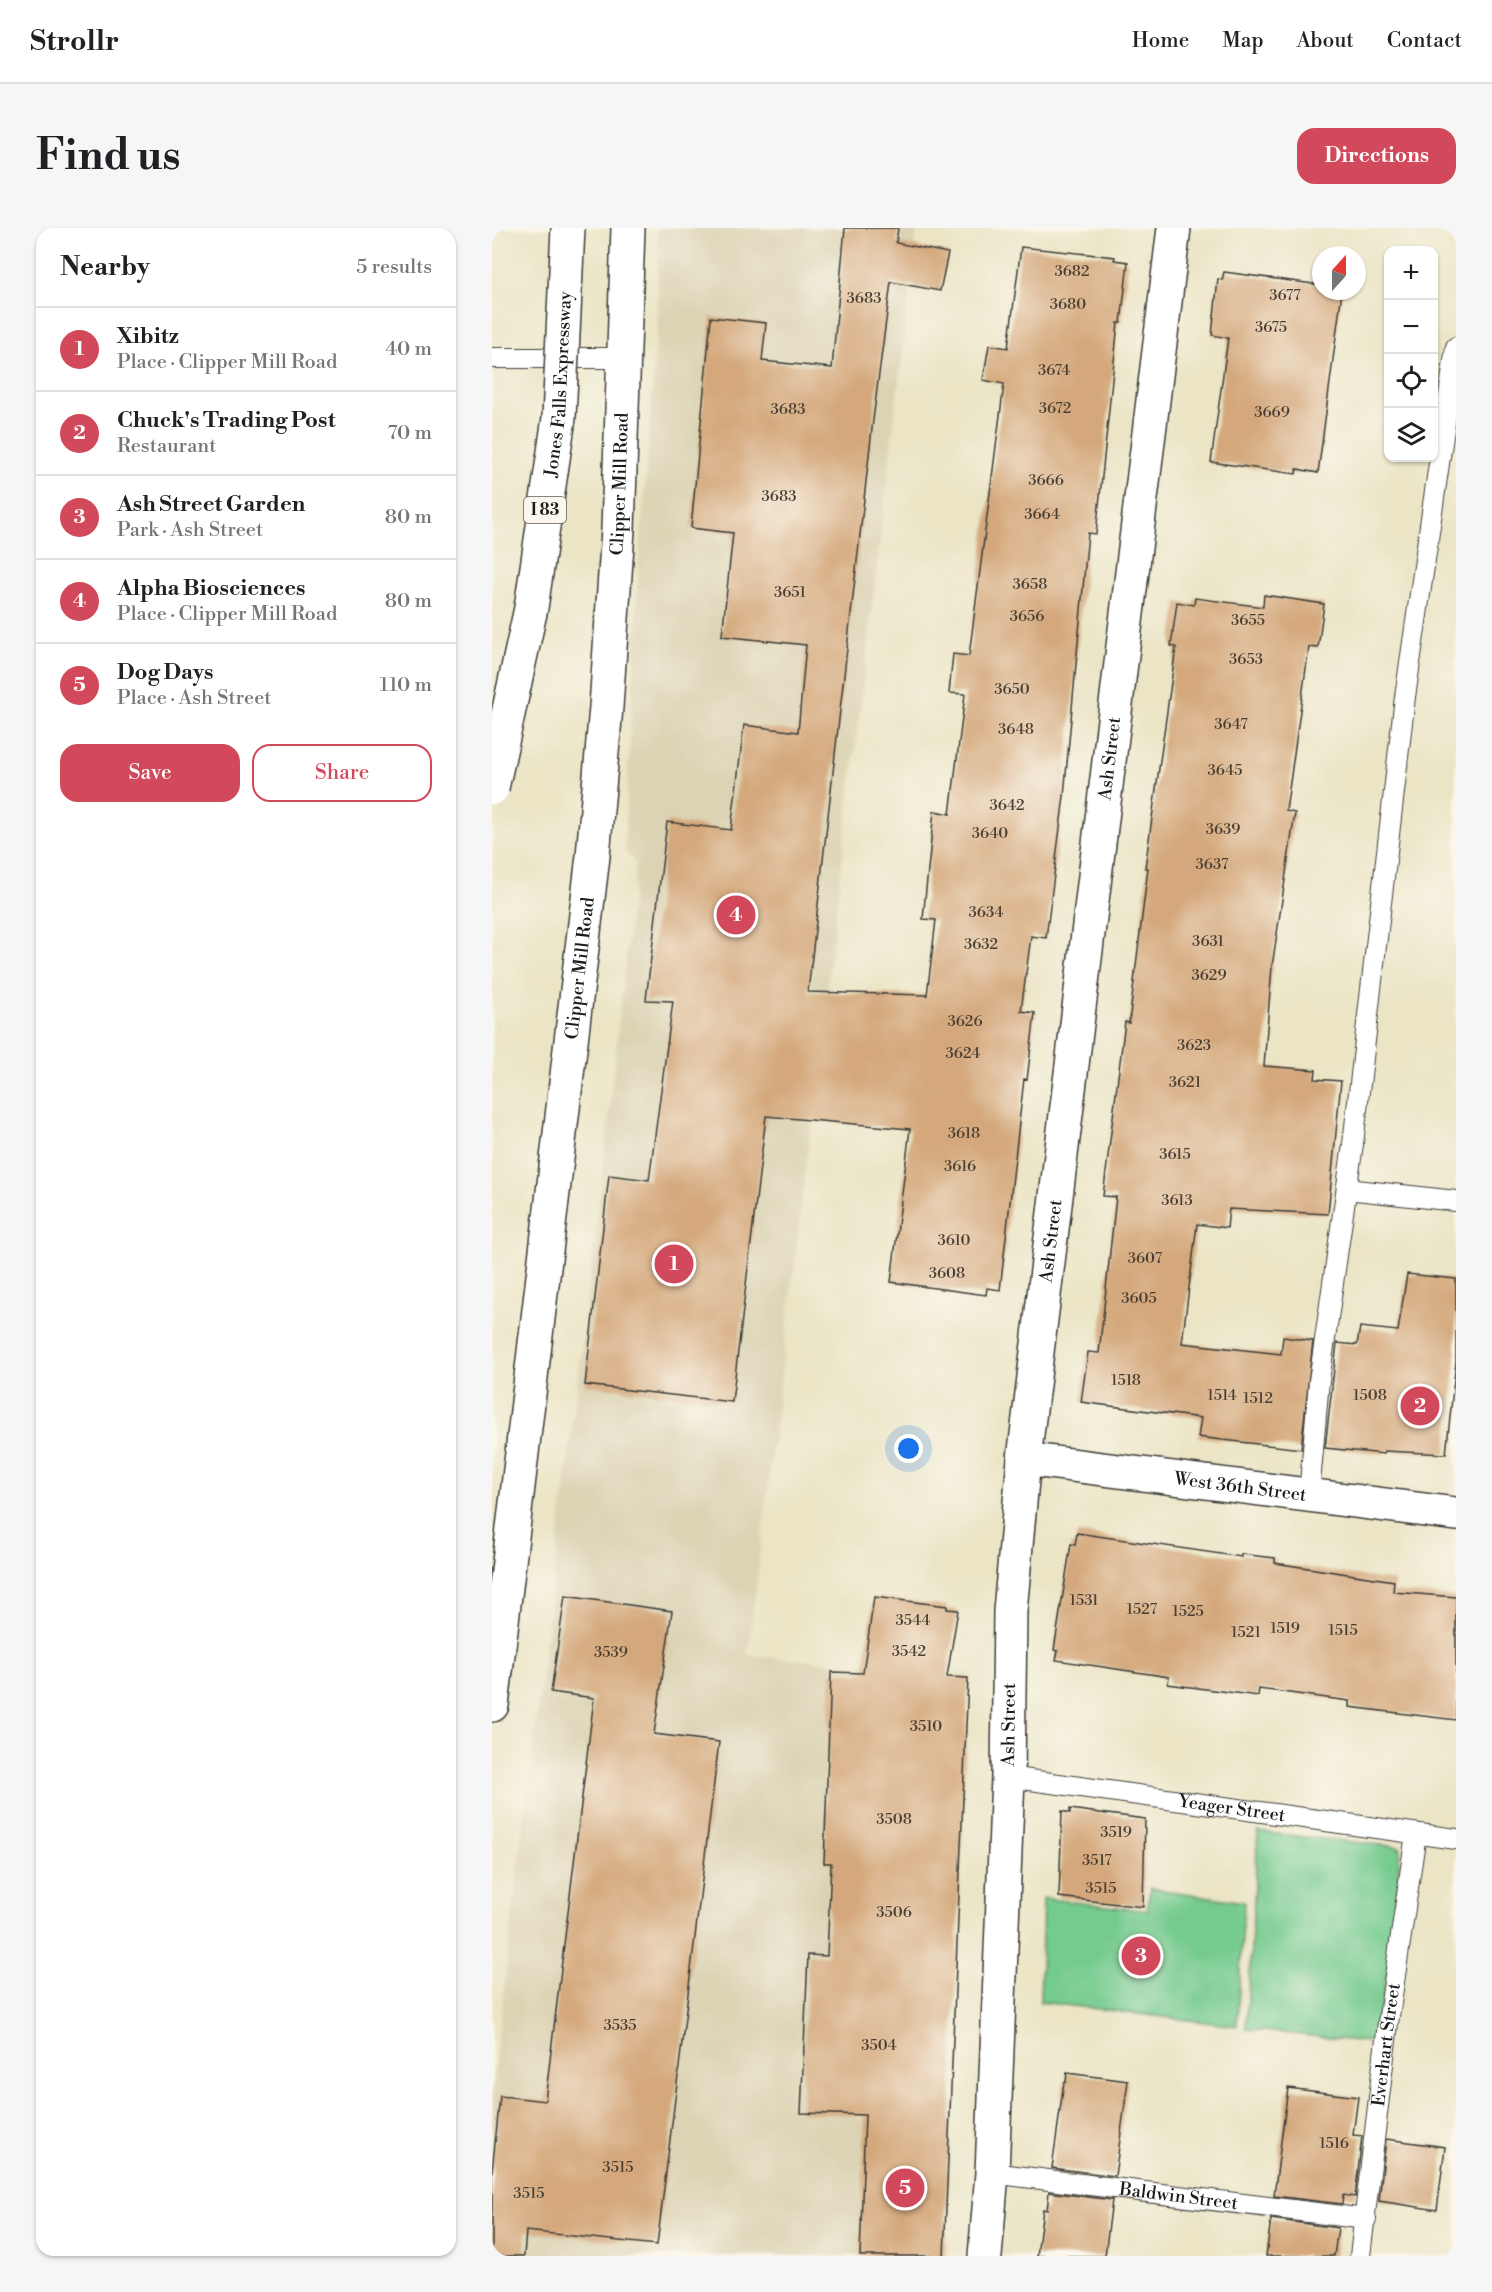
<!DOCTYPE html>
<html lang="en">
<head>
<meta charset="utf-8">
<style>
  body { margin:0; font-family:"Libre Bodoni",serif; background:#f6f6f6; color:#202124 }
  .controls { position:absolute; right:18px; top:18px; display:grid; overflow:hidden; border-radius:12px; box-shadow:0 2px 4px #0004 }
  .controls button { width:54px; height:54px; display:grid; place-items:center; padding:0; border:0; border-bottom:2px solid #e0e0e0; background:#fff; color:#202124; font:30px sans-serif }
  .compass { position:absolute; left:820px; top:18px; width:54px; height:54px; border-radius:50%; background:#fff; box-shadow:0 2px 4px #0004; rotate:21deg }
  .you { position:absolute; left:417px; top:1221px; width:21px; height:21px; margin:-15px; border:4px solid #fff; border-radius:50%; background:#1a73e8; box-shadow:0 0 0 9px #1a73e833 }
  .badge { display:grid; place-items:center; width:39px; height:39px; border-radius:50%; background:#d1495b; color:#fff; font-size:20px; font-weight:700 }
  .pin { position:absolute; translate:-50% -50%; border:3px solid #fff; box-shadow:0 2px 6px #0006 }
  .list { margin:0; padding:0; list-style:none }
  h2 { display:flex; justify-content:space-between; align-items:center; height:78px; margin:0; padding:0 24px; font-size:26px }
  h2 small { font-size:20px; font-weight:400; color:#757577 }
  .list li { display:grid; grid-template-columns:39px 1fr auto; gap:18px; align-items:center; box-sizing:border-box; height:84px; padding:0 24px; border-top:2px solid #e0e0e0 }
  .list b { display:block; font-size:22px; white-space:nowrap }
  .list p { margin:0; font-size:20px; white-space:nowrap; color:#757577 }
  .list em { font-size:20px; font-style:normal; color:#757577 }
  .actions { display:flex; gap:12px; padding:18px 24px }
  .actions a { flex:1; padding:14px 0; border:2px solid #d1495b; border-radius:18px; text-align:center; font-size:21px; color:#d1495b }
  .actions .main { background:#d1495b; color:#fff }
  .icon { flex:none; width:33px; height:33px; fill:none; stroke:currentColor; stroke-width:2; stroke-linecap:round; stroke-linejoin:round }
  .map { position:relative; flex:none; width:964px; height:2028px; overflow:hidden; border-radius:18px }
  header { display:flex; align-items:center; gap:36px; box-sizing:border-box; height:84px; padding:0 30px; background:#fff; border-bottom:2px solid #e0e0e0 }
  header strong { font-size:28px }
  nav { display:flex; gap:33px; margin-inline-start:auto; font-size:21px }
  .intro { display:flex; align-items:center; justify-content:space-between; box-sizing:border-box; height:144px; padding:0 36px }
  h1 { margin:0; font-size:42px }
  .button { padding:15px 27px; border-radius:18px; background:#d1495b; color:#fff; font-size:21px; font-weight:700 }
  main { display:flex; gap:36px; padding:0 36px }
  aside { flex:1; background:#fff; border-radius:18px; box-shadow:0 2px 4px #0004 }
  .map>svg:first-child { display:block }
</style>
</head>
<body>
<header>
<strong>Strollr</strong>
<nav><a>Home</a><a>Map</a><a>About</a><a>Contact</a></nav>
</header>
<div class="intro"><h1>Find us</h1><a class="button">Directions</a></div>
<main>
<aside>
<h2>Nearby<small>5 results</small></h2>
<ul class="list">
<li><span class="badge">1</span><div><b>Xibitz</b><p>Place · Clipper Mill Road</p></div><em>40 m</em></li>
<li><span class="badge">2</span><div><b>Chuck's Trading Post</b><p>Restaurant</p></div><em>70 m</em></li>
<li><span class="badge">3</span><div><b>Ash Street Garden</b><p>Park · Ash Street</p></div><em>80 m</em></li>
<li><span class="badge">4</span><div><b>Alpha Biosciences</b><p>Place · Clipper Mill Road</p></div><em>80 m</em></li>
<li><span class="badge">5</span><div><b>Dog Days</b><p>Place · Ash Street</p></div><em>110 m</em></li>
</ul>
<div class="actions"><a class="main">Save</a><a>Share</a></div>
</aside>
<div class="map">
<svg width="964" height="2028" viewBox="0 0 964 2028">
  <rect width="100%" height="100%" fill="#fbf7ec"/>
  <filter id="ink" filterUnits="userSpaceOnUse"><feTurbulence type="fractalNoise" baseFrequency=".0167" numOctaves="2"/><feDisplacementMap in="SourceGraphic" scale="12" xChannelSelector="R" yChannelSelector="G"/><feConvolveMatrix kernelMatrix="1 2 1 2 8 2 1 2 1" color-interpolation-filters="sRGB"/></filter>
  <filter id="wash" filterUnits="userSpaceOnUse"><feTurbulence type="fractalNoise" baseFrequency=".008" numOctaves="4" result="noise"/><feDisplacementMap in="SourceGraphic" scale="24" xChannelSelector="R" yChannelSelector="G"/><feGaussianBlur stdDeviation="1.35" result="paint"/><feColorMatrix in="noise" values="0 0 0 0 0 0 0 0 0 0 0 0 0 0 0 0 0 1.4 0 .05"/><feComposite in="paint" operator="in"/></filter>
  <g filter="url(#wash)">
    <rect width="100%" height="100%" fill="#ebe5c6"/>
    <path fill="#dcd3b4" d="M 166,0 L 425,0 L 256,1427 L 477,1447 L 454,2028 L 0,2028 L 0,1859 L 109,960 L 144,635 L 132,622 L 147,335 L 165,100 Z"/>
    <path fill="#75ca8e" stroke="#487355" stroke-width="1.5" d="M 766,1604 L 908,1619 L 904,1691 L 883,1815 L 754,1801 Z
      M 658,1660 L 752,1674 L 745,1798 L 548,1774 L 551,1670 L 655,1683 Z"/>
    <path fill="#ebe5c6" d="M 0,0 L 62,0 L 47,206 L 16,426 L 0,483 Z"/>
    <g id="blocks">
      <path fill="#d4a87b" d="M 353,0 L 406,0 L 404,15 L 456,25 L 448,63 L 399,54 L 381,192 L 316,764 L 435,767 L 444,692 L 431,691 L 442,583 L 458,586 L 473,466 L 457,465 L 461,426 L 477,428 L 512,156 L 491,152 L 497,117 L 516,120 L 529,19 L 623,29 L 622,32 L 636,34 L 629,95 L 626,95 L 604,306 L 596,305 L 572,568 L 554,710 L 539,708 L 529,783 L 543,785 L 535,852 L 532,851 L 508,1062 L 495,1060 L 494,1067 L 399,1054 L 418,901 L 274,888 L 240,1174 L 93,1157 L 117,947 L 157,952 L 181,773 L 154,772 L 175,594 L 239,602 L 252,497 L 306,504 L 314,417 L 230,408 L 241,305 L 199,300 L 219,89 L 274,95 L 270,133 L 340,140 Z
        M 732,44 L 829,57 L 829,63 L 850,63 L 826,245 L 805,241 L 804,246 L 719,234 L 736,110 L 720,107 L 726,51 L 730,52 Z
        M 772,367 L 832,376 L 826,420 L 817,419 L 794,583 L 803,585 L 780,739 L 772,838 L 824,842 L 823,851 L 849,853 L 836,986 L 737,981 L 735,1000 L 705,996 L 690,1115 L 789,1126 L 791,1109 L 821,1113 L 809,1221 L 706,1209 L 709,1190 L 589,1174 L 596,1124 L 607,1125 L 624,969 L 611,968 L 633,794 L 637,795 L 646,721 L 656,640 L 653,640 L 684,419 L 679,418 L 685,374 L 702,377 L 703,370 L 771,379 Z
        M 915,1046 L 964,1051 L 964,1133 L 954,1226 L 892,1223 L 892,1226 L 833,1220 L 845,1115 L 865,1117 L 868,1099 L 906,1103 Z
        M 585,1305 L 749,1329 L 749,1326 L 783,1330 L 783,1335 L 902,1353 L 901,1364 L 964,1369 L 964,1492 L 857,1479 L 857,1473 L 767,1461 L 766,1468 L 676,1456 L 677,1449 L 564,1432 L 566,1423 L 562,1422 L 579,1316 L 583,1317 Z
        M 73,1368 L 180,1383 L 162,1506 L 227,1514 L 165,2017 L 34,2003 L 32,2028 L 0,2028 L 0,1944 L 8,1868 L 53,1873 L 102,1470 L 59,1464 Z
        M 382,1369 L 455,1378 L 455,1381 L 466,1382 L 455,1449 L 476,1450 L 452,2028 L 368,2028 L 373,1887 L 309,1885 L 316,1727 L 335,1728 L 339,1635 L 332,1635 L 339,1444 L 371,1445 Z
        M 578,1581 L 653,1591 L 651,1679 L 567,1669 L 570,1583 L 578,1585 Z
        M 575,1845 L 636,1853 L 623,1948 L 560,1940 L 572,1854 L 574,1854 Z
        M 796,1860 L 866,1869 L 861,1907 L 870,1908 L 863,1969 L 851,1967 L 850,1976 L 782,1968 Z
        M 894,1911 L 953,1919 L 945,1982 L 887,1973 Z
        M 557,1964 L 620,1972 L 613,2028 L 545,2028 L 551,1981 L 555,1982 Z
        M 779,1991 L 846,2000 L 842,2028 L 774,2028 Z"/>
    </g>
  </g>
  <g filter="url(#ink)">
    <use href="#blocks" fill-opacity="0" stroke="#3b3a36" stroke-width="1.5"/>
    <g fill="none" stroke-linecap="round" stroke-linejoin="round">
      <g stroke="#3b3a36" stroke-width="22">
        <g id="service">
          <path d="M 0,130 L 134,130"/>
          <path d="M 855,961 L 964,973"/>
          <path d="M 817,1267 L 827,1153 L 861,916 L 913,469 L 964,119"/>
          <path id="s1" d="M 516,1549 L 964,1611"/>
          <path id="s2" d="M 500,1945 L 874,1991"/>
          <path id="s3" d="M 868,2028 L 896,1795 L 924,1606"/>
        </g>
      </g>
      <g stroke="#3b3a36" stroke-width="36">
        <g id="minor">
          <path id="s4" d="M 532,1231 L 964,1286"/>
          <path id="s5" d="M 493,2028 L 500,1945 L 516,1549 L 518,1383 L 532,1231 L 682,0"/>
        </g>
      </g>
      <g stroke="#3b3a36" stroke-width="36">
        <g id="tertiary">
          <path id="s6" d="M 0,1477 L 101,628 L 114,479 L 126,302 L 136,0"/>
        </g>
      </g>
      <use href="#service" stroke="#fff" stroke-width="20"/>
      <use href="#minor" stroke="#fff" stroke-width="33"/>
      <use href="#tertiary" stroke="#fff" stroke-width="33"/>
      <g stroke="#3b3a36" stroke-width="36" stroke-linecap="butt">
        <g id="motorway-bridge">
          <path id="s7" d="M 0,560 L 39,380 L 67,190 L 76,0"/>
        </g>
      </g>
      <use href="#motorway-bridge" stroke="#fff" stroke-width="33"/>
    </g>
  </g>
  <g text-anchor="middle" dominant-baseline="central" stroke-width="6" stroke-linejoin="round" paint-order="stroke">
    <g font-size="15" fill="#4a3f34">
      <text x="580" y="43">3682</text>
      <text x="793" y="67">3677</text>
      <text x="372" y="70">3683</text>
      <text x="576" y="76">3680</text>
      <text x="779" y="99">3675</text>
      <text x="562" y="142">3674</text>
      <text x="563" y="180">3672</text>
      <text x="296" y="181">3683</text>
      <text x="780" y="184">3669</text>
      <text x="554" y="252">3666</text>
      <text x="287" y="268">3683</text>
      <text x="550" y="286">3664</text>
      <text x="538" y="356">3658</text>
      <text x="298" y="364">3651</text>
      <text x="535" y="388">3656</text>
      <text x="756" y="392">3655</text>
      <text x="754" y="431">3653</text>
      <text x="520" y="461">3650</text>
      <text x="739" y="496">3647</text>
      <text x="524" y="501">3648</text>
      <text x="733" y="542">3645</text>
      <text x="515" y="577">3642</text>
      <text x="731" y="601">3639</text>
      <text x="498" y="605">3640</text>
      <text x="720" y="636">3637</text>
      <text x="494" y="684">3634</text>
      <text x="716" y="713">3631</text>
      <text x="489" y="716">3632</text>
      <text x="717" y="747">3629</text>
      <text x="473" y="793">3626</text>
      <text x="702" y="817">3623</text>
      <text x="471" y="825">3624</text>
      <text x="693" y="854">3621</text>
      <text x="472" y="905">3618</text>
      <text x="683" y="926">3615</text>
      <text x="468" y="938">3616</text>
      <text x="685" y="972">3613</text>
      <text x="462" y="1012">3610</text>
      <text x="653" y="1030">3607</text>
      <text x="455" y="1045">3608</text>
      <text x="647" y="1070">3605</text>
      <text x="634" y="1152">1518</text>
      <text x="730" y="1167">1514</text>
      <text x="878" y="1167">1508</text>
      <text x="766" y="1170">1512</text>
      <text x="592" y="1372">1531</text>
      <text x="650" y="1381">1527</text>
      <text x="696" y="1383">1525</text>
      <text x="421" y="1392">3544</text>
      <text x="793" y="1400">1519</text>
      <text x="851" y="1402">1515</text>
      <text x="754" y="1404">1521</text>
      <text x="417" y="1423">3542</text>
      <text x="119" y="1424">3539</text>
      <text x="434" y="1498">3510</text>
      <text x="402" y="1591">3508</text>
      <text x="624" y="1604">3519</text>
      <text x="605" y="1632">3517</text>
      <text x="609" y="1660">3515</text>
      <text x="402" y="1684">3506</text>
      <text x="128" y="1797">3535</text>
      <text x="387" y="1817">3504</text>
      <text x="842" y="1915">1516</text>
      <text x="126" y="1939">3515</text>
      <text x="37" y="1965">3515</text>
    </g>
    <rect fill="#fbf7ec" stroke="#5f5e5a" stroke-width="1.5" x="32" y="269" width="42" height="26" rx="4.5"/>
    <g font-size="16" font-weight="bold" fill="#1c1c1c">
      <text x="53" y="282">I 83</text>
    </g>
    <g font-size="18" fill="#1c1c1c" stroke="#fbf7ec">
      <text stroke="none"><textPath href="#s7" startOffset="410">Jones Falls Expressway</textPath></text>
      <text stroke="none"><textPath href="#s6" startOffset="1228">Clipper Mill Road</textPath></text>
      <text stroke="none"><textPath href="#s5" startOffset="1504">Ash Street</textPath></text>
      <text stroke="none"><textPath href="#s6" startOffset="742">Clipper Mill Road</textPath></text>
      <text stroke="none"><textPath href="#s5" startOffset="1018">Ash Street</textPath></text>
      <text stroke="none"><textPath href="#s4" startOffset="218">West 36th Street</textPath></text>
      <text stroke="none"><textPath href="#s5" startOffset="532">Ash Street</textPath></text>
      <text stroke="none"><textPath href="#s1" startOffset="226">Yeager Street</textPath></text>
      <text stroke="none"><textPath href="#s3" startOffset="213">Everhart Street</textPath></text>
      <text stroke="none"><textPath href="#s2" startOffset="188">Baldwin Street</textPath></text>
    </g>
  </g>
</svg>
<div class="controls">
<button>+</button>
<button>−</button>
<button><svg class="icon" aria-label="locate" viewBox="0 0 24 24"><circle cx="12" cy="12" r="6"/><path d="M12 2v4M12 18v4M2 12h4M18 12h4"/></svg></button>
<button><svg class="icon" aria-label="layers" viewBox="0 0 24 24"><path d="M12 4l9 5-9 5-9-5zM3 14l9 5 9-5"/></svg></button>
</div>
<svg class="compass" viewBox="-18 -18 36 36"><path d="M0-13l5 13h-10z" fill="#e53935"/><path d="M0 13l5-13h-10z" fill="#757577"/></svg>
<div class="you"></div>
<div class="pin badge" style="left:182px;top:1036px">1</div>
<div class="pin badge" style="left:928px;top:1178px">2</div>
<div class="pin badge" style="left:649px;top:1728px">3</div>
<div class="pin badge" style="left:244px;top:687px">4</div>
<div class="pin badge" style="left:413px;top:1960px">5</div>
</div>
</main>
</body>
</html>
